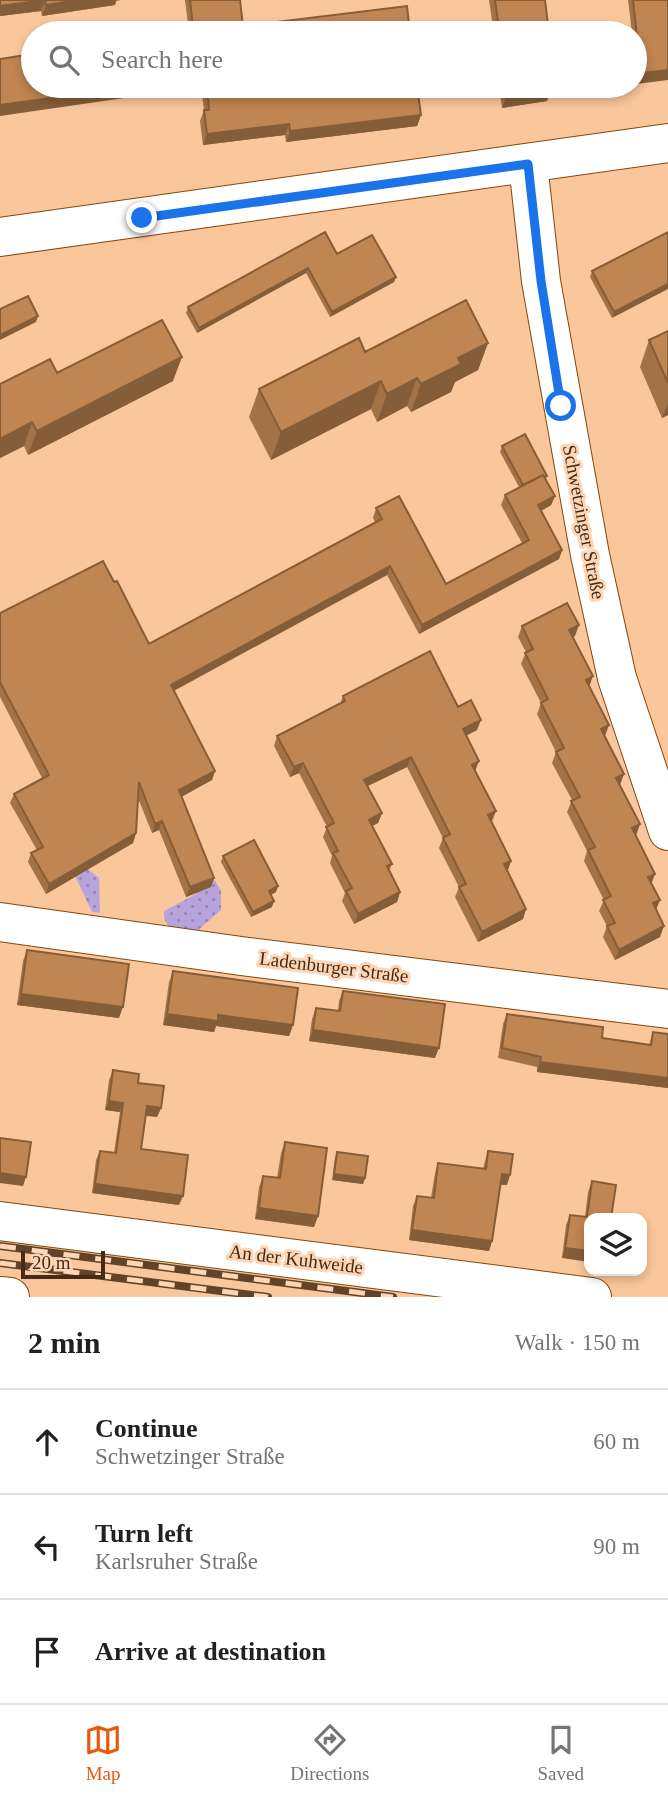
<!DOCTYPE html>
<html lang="en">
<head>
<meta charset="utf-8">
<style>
  body { margin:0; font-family:"Times New Roman",serif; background:#f6f6f6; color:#202124 }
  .controls { position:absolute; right:21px; bottom:21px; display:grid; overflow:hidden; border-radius:14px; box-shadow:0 4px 10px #0003 }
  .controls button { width:63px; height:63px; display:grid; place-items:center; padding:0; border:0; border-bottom:2px solid #e0e0e0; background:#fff; color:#202124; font:35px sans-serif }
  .scale { position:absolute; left:21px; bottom:18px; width:84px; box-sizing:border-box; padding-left:7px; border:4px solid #452b15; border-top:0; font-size:19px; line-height:24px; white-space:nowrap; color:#452b15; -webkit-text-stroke:5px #fed6b6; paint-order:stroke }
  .stop { position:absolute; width:21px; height:21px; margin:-16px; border:5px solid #1a73e8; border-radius:50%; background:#fff }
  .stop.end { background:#1a73e8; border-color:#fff; box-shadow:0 2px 7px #0008 }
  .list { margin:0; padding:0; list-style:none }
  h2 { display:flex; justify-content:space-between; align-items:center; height:91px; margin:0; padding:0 28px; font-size:30px }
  h2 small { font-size:23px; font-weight:400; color:#757577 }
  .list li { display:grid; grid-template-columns:46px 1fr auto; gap:21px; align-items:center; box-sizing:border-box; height:105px; padding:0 28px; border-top:2px solid #e0e0e0 }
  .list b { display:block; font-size:26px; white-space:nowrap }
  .list p { margin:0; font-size:23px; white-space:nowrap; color:#757577 }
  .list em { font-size:23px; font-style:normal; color:#757577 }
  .icon { flex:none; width:38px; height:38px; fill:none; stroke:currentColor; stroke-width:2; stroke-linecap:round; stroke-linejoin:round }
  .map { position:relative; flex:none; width:668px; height:1297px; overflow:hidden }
  .search { position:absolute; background:#fff; box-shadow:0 4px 10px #0003; left:21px; right:21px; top:21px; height:77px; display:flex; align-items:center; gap:18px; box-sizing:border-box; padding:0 24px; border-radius:38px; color:#757577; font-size:26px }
  .sheet { height:406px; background:#fff }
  nav { display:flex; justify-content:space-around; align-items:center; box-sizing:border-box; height:98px; border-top:2px solid #e0e0e0; background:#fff; font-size:19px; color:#757577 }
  nav a { display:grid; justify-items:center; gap:4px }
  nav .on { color:#ea580c }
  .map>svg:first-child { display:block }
</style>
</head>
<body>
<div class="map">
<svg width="668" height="1297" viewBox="0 0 668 1297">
  <defs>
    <pattern id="grass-dots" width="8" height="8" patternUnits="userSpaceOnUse" patternTransform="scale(1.75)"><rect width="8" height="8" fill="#b8a4dd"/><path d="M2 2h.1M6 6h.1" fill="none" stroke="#9786b2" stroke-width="1.8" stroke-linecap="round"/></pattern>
  </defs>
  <rect width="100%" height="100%" fill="#fac69b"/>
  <path fill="url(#grass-dots)" d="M 63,850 L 99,878 L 100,913 L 92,912 Z
    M 199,871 L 209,872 L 221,890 L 221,910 L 197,931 L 180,933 C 170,927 163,924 164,911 L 196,894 Z"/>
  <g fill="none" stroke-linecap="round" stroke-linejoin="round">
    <g stroke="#81490b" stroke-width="40">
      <path id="minor" d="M 528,164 L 541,281 L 590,555 L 617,678 L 668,831
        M 0,237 L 668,143
        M 0,922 L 241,956 L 668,1009
        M 0,1221 L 592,1297
        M 0,1296 L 10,1297"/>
    </g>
    <use href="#minor" stroke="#fff" stroke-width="38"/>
    <g stroke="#614329" stroke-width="8">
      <path id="rail" d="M 0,1246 L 393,1297
        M 0,1263 L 268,1297"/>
    </g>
    <use href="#rail" stroke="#fed6b6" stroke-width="5" stroke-dasharray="16" stroke-linecap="butt"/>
  </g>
  <path fill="#a47247" d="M 0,0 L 116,1 L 115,5 L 42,16 L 41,11 L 0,16 Z
    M 185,0 L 240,0 L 243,26 L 410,33 L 189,33 Z
    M 489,0 L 545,0 L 549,33 L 494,33 Z
    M 628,0 L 668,0 L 637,84 L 635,63 L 635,33 L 632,33 Z
    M 201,86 L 417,86 L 421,115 L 417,126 L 286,142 L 285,135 L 203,145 L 200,121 L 204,110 Z
    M 499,86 L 550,86 L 547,101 L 502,108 Z
    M 668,232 L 612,318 L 590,277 L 592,271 Z
    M 337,254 L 396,277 L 394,282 L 330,317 L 306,273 L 197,333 L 186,313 L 188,307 Z
    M 668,331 L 668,415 L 662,418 L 640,367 L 649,340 Z
    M 488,343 L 478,370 L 455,382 L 451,392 L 411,412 L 407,406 L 377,422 L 371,409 L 271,460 L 249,417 L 259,389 L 365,352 Z
    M 57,373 L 173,381 L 28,455 L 24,446 L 0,458 Z
    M 502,446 L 546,479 L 555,496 L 551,505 L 541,511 L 562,550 L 559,559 L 419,634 L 387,575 L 174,691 L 215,771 L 212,780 L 181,796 L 214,878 L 211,887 L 186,897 L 159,830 L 152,833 L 138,798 L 136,833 L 133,843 L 46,894 L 28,862 L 31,853 L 37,850 L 10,803 L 14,794 L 42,778 L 0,697 L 0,613 L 114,582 L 149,644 L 375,522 L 373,518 L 376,508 L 446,584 L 522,543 L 501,505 L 505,495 L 519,487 L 500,452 Z
    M 522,626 L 575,636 L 573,637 L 605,736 L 620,785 L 640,824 L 636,835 L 652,883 L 660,937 L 615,960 L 603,937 L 607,926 L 599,911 L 604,900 L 584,861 L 587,851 L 567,812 L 572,800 L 552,763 L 556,752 L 537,714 L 541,703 L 521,664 L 526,652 L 518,637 Z
    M 343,696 L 458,707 L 477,730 L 466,736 L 475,771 L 492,821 L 511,861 L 507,871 L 526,909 L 523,919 L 478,942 L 455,897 L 459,887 L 439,848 L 443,838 L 407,767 L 368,786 L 382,813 L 378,823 L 372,826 L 392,864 L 389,871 L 400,892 L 397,902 L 354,924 L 342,901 L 345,893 L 330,863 L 332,856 L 323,837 L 327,827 L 299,773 L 290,777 L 274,746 L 277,736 L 340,704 Z
    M 223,856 L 276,892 L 271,895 L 272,907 L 251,917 L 221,862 Z
    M 27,950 L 119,1018 L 17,1005 L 23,961 Z
    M 173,971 L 293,1025 L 289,1036 L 216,1026 L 214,1032 L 163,1025 L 169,982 Z
    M 343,991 L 435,1058 L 309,1041 L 312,1019 L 316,1008 L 338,1011 L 339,1001 Z
    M 507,1014 L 602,1038 L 649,1045 L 653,1032 L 668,1088 L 537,1072 L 537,1067 L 498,1058 L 503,1024 Z
    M 113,1070 L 138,1083 L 161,1108 L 157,1117 L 146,1116 L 141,1149 L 179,1205 L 92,1193 L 96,1160 L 100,1151 L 114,1153 L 120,1112 L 105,1110 L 109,1080 Z
    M 285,1142 L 318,1216 L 314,1227 L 255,1219 L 259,1187 L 263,1176 L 277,1178 L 281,1153 Z
    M 488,1151 L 507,1185 L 500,1185 L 492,1241 L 489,1251 L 409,1240 L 413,1206 L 417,1196 L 431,1198 L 435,1173 L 438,1163 L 483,1169 L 485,1161 Z
    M 337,1152 L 365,1178 L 363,1184 L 332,1180 L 335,1158 Z
    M 592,1181 L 611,1218 L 562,1258 L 566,1225 L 570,1215 L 585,1217 L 588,1192 Z"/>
  <path fill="#865d39" d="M 45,0 L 41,11 L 0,16 L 0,6 Z
    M 79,0 L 121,0 L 116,1 L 115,5 L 42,16 L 46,5 Z
    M 199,26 L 196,33 L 191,33 L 193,27 Z
    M 503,28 L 501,33 L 497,33 L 499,29 Z
    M 668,70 L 668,80 L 637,84 L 641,73 Z
    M 137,86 L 148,86 L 145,95 L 0,116 L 0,105 Z
    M 551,91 L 547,101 L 502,108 L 506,97 Z
    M 421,115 L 417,126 L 286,142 L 290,131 Z
    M 289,124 L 285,135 L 203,145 L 207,134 Z
    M 308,268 L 306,273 L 197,333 L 199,328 Z
    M 396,277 L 394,282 L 330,317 L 332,312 Z
    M 668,284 L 668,289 L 612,318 L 614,312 Z
    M 38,316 L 36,322 L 0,340 L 0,335 Z
    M 488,343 L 478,370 L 455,382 L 451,392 L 411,412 L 421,384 L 458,358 Z
    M 182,357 L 173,381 L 28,455 L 37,431 Z
    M 417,378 L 407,406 L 377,422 L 387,394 Z
    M 381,381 L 371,409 L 271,460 L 281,432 Z
    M 668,403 L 668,415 L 662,418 Z
    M 32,422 L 24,446 L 0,458 L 0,439 Z
    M 555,496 L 551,505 L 535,514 L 538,505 Z
    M 562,550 L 559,559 L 419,634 L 422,625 Z
    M 390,566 L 387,575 L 167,694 L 171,685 Z
    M 579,625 L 575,636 L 566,641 L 569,630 Z
    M 593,676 L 589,687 L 586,680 Z
    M 481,720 L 477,730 L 459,739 L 463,729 Z
    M 609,725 L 605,736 L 597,740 L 601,729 Z
    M 411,757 L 407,767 L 361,789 L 364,780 Z
    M 479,761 L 475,771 L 472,765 Z
    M 303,763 L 299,773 L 290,777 L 294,767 Z
    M 215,771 L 212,780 L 176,800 L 179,790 Z
    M 624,774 L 620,785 L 616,778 Z
    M 496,811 L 492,821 L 485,825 L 488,815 Z
    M 382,813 L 378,823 L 365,830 L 369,820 Z
    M 162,821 L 159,830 L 152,833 L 155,824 Z
    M 640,824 L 636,835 L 632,828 Z
    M 136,833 L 133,843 L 46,894 L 49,884 Z
    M 511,861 L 508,870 L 500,874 L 504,864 Z
    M 655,874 L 651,885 L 648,877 Z
    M 214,878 L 211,887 L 186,897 L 190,887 Z
    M 278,886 L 276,892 L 267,897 L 269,891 Z
    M 400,892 L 397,902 L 354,924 L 358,914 Z
    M 660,900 L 656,910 L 653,903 Z
    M 274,901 L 272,907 L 251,917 L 253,912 Z
    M 526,909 L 523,919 L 478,942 L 482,932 Z
    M 664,926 L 660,937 L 615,960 L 619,950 Z
    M 21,994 L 123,1007 L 119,1018 L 17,1005 Z
    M 167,1014 L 218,1015 L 293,1025 L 289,1036 L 216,1026 L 214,1032 L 163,1025 Z
    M 313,1030 L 439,1048 L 435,1058 L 309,1041 Z
    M 540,1062 L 668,1078 L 668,1088 L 537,1072 Z
    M 109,1101 L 123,1103 L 120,1112 L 105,1110 Z
    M 147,1106 L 161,1108 L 157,1117 L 144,1115 Z
    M 0,1173 L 26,1177 L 23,1186 L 0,1183 Z
    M 334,1174 L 365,1178 L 363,1184 L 332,1180 Z
    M 502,1174 L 510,1175 L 507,1185 L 498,1184 Z
    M 95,1184 L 183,1196 L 179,1205 L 92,1193 Z
    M 259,1208 L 318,1216 L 314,1227 L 255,1219 Z
    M 412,1230 L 492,1241 L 489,1251 L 409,1240 Z
    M 565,1248 L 589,1251 L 589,1262 L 562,1258 Z"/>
  <path fill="#bf8552" stroke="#865d39" stroke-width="2" d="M 0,0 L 79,0 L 46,5 L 45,0 L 0,6 Z
    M 190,0 L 240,0 L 243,26 L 407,6 L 410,33 L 200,33 L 199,26 L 193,27 Z
    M 495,0 L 545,0 L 549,33 L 504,33 L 503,28 L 499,29 Z
    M 633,0 L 668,0 L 668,70 L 641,73 Z
    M 33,54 L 33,86 L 137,86 L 0,105 L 0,59 Z
    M 207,86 L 417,86 L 421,115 L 290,131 L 289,124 L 207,134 L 204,110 L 209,110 Z
    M 505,86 L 550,86 L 551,91 L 506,97 Z
    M 325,232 L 337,254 L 372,235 L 396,277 L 332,312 L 308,268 L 199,328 L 188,307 Z
    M 668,232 L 668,284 L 614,312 L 592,271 Z
    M 28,296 L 38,316 L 0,335 L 0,309 Z
    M 466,300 L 488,343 L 458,358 L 461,364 L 421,384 L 417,378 L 387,394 L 381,381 L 281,432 L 259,389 L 359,338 L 365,352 Z
    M 162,320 L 182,357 L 37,431 L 32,422 L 0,439 L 0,384 L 50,359 L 57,373 Z
    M 668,331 L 668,383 L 649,340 Z
    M 525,434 L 547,476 L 545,477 L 543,475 L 523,485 L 502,446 Z
    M 543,475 L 555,496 L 538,505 L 562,550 L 422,625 L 390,566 L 171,685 L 215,771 L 179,790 L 214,878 L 190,887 L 162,821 L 155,824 L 139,782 L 136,833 L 49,884 L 31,853 L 43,847 L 14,794 L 49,775 L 0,682 L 0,613 L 103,561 L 114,582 L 117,581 L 149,644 L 382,519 L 376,508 L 399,496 L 446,584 L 529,540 L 505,495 Z
    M 567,603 L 579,625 L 569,630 L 593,676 L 586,680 L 609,725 L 601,729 L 624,774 L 616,778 L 640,824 L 632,828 L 655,874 L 648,877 L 660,900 L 653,903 L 664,926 L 619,950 L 607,926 L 615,923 L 603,900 L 611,896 L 588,850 L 595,847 L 571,801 L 580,797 L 556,752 L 564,748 L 541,703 L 548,699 L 525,653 L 533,649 L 522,626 Z
    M 430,651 L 458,707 L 471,700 L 481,720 L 463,729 L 479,761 L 472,765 L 496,811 L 488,815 L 511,861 L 504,864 L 526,909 L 482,932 L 459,887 L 466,884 L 443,838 L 450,834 L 411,757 L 364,780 L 382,813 L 369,820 L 392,864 L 387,866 L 400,892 L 358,914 L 346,891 L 352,888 L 333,853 L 338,851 L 326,827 L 334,823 L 303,763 L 294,767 L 277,736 L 345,701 L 343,696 Z
    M 254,840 L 278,886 L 269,891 L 274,901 L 253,912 L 223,856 Z
    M 27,950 L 129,964 L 123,1007 L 21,994 Z
    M 173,971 L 298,988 L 293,1025 L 218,1015 L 218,1021 L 167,1014 Z
    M 343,991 L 445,1004 L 439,1048 L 313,1030 L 316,1008 L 340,1011 Z
    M 507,1014 L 603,1027 L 602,1038 L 651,1045 L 653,1032 L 668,1034 L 668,1078 L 540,1062 L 541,1057 L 502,1048 Z
    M 113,1070 L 139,1074 L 138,1083 L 164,1086 L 161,1108 L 147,1106 L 141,1149 L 188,1155 L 183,1196 L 95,1184 L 100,1151 L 116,1153 L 123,1103 L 109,1101 Z
    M 0,1138 L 31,1142 L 26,1177 L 0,1173 Z
    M 285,1142 L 327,1148 L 318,1216 L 259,1208 L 263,1176 L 280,1178 Z
    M 488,1151 L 513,1154 L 510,1175 L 502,1174 L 492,1241 L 412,1230 L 417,1196 L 434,1198 L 438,1163 L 486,1169 Z
    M 337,1152 L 368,1156 L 365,1178 L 334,1174 Z
    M 592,1181 L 616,1185 L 611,1218 L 589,1218 L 589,1251 L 565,1248 L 570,1215 L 587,1217 Z"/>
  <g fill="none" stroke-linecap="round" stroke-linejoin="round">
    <path stroke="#1a73e8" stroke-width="9" d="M 142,218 L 528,164 L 541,281 L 561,406"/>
  </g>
  <g text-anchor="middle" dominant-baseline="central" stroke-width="6" stroke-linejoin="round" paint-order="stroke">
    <g font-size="19" fill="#452b15" stroke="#fed6b6">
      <text transform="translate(584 522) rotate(79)">Schwetzinger Straße</text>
      <text transform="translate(334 967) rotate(7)">Ladenburger Straße</text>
      <text transform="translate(296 1259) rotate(7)">An der Kuhweide</text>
    </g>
  </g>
</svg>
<div class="controls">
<button><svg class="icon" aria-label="layers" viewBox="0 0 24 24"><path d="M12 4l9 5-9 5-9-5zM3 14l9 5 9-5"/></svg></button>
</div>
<div class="scale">20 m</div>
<div class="stop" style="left:561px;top:406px"></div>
<div class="stop end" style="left:142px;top:218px"></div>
<div class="search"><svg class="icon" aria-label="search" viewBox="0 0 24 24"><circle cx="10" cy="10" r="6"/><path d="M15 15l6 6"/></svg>Search here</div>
</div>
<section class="sheet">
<h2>2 min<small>Walk · 150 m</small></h2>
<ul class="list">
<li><svg class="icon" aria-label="ahead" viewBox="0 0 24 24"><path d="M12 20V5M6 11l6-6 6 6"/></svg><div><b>Continue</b><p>Schwetzinger Straße</p></div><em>60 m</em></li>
<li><svg class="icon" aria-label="left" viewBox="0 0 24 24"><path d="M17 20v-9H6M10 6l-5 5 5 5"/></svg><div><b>Turn left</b><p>Karlsruher Straße</p></div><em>90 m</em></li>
<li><svg class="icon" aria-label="arrive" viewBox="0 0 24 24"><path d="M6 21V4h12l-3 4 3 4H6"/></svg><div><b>Arrive at destination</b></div></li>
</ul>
</section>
<nav>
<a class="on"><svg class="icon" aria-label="map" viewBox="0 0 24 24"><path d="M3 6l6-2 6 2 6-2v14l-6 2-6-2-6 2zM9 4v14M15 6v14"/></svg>Map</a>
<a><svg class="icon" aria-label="directions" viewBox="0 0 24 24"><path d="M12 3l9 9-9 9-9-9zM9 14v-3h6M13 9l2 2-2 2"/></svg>Directions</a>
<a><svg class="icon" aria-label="saved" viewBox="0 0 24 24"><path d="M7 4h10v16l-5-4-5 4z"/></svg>Saved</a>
</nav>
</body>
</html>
